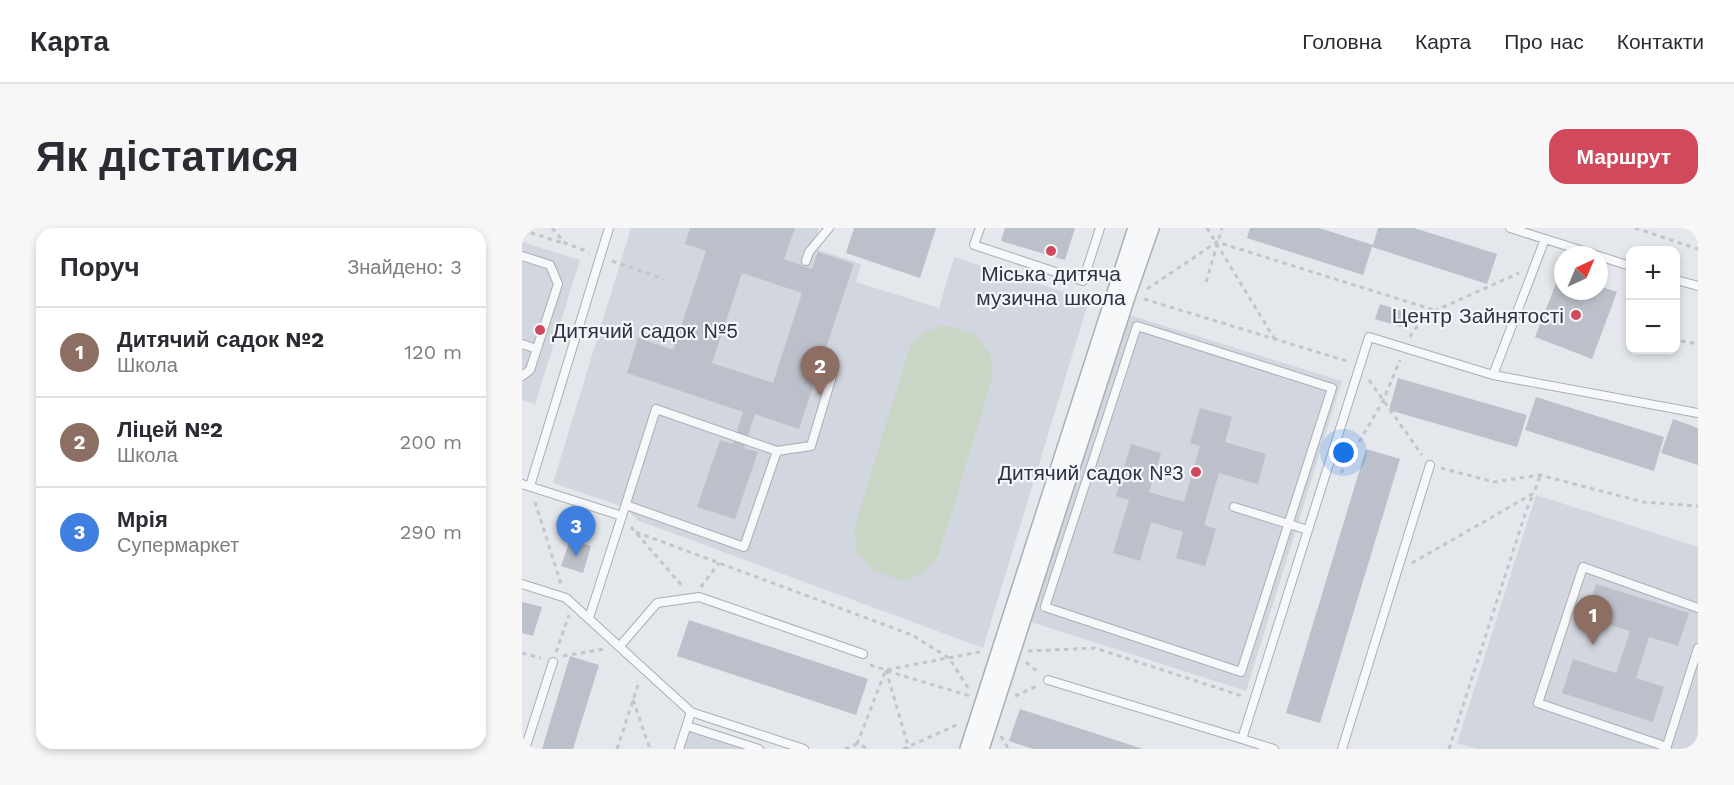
<!DOCTYPE html>
<html lang="uk">
<head>
<meta charset="utf-8">
<style>
  body { margin:0; font-family:"Work Sans",sans-serif; background:#f7f7f7; color:#2b2b33 }
  .controls { position:absolute; right:18px; top:18px; display:grid; overflow:hidden; border-radius:12px; box-shadow:0 3px 9px #0003 }
  .controls button { width:54px; height:54px; display:grid; place-items:center; padding:0; border:0; border-bottom:2px solid #e1e1e2; background:#fff; color:#2b2b33; font:30px sans-serif }
  .compass { position:absolute; left:1032px; top:18px; width:54px; height:54px; border-radius:50%; background:#fff; box-shadow:0 3px 9px #0003; rotate:44deg }
  .you { position:absolute; left:822px; top:225px; width:21px; height:21px; margin:-15px; border:4px solid #fff; border-radius:50%; background:#1a73e8; box-shadow:0 0 0 9px #1a73e833 }
  .badge { display:grid; place-items:center; width:39px; height:39px; border-radius:50%; background:#d1495b; color:#fff; font-size:20px; font-weight:700 }
  .pin { position:absolute; translate:-50% -50px; filter:drop-shadow(0 2px 3px #0008) }
  .pin::after { content:''; position:absolute; top:32px; width:21px; height:18px; background:inherit; clip-path:polygon(0 0,100% 0,50% 100%) }
  .list { margin:0; padding:0; list-style:none }
  h2 { display:flex; justify-content:space-between; align-items:center; height:78px; margin:0; padding:0 24px; font-size:26px }
  h2 small { font-size:20px; font-weight:400; color:#7c7c81 }
  .list li { display:grid; grid-template-columns:39px 1fr auto; gap:18px; align-items:center; box-sizing:border-box; height:90px; padding:0 24px; border-top:2px solid #e1e1e2 }
  .list b { display:block; font-size:22px; white-space:nowrap }
  .list p { margin:0; font-size:20px; white-space:nowrap; color:#7c7c81 }
  .list em { font-size:20px; font-style:normal; color:#7c7c81 }
  .map { position:relative; flex:none; width:1176px; height:521px; overflow:hidden; border-radius:18px }
  header { display:flex; align-items:center; gap:36px; box-sizing:border-box; height:84px; padding:0 30px; background:#fff; border-bottom:2px solid #e1e1e2 }
  header strong { font-size:28px }
  nav { display:flex; gap:33px; margin-inline-start:auto; font-size:21px }
  .intro { display:flex; align-items:center; justify-content:space-between; box-sizing:border-box; height:144px; padding:0 36px }
  h1 { margin:0; font-size:42px }
  .button { padding:15px 27px; border-radius:18px; background:#d1495b; color:#fff; font-size:21px; font-weight:700 }
  main { display:flex; gap:36px; padding:0 36px }
  aside { flex:1; background:#fff; border-radius:18px; box-shadow:0 3px 9px #0003 }
  .map>svg:first-child { display:block }
</style>
</head>
<body>
<header>
<strong>Карта</strong>
<nav><a>Головна</a><a>Карта</a><a>Про нас</a><a>Контакти</a></nav>
</header>
<div class="intro"><h1>Як дістатися</h1><a class="button">Маршрут</a></div>
<main>
<aside>
<h2>Поруч<small>Знайдено: 3</small></h2>
<ul class="list">
<li><span class="badge" style="background:#8d6e63">1</span><div><b>Дитячий садок №2</b><p>Школа</p></div><em>120 m</em></li>
<li><span class="badge" style="background:#8d6e63">2</span><div><b>Ліцей №2</b><p>Школа</p></div><em>200 m</em></li>
<li><span class="badge" style="background:#3f7fe0">3</span><div><b>Мрія</b><p>Супермаркет</p></div><em>290 m</em></li>
</ul>
</aside>
<div class="map">
<svg width="1176" height="521" viewBox="0 0 1176 521">
  <rect width="100%" height="100%" fill="#e4e7ec"/>
  <path fill="#d2d6de" d="M 109,0 L 297,0 L 291,20 L 339,36 L 334,54 L 417,80 L 432,29 L 567,72 L 461,420 L 115,292 L 105,281 L 93,276 L 31,255 Z
    M 0,14 L 58,32 L 13,176 L 0,172 Z
    M 607,87 L 820,153 L 724,463 L 506,393 L 576,188 Z
    M 1014,267 L 1176,319 L 1176,521 L 955,521 L 935,515 Z
    M 165,498 L 237,521 L 157,521 Z"/>
  <path fill="#c9d6c5" d="M 421,97 L 452,106 L 469,127 L 470,150 L 416,329 L 398,347 L 379,353 L 351,342 L 335,323 L 332,301 L 388,118 L 400,106 Z"/>
  <path fill="#bbc0ca" fill-rule="evenodd" d="M 168,0 L 273,0 L 262,31 L 290,41 L 296,24 L 332,36 L 277,201 L 233,186 L 222,220 L 236,224 L 213,291 L 175,279 L 198,212 L 211,216 L 221,184 L 105,145 L 116,110 L 151,122 L 184,23 L 163,16 ZM 220,45 L 280,65 L 251,155 L 190,135 Z
    M 332,0 L 414,0 L 398,50 L 324,25 Z
    M 483,0 L 553,0 L 543,32 L 479,13 Z
    M 728,0 L 797,0 L 851,17 L 856,0 L 892,0 L 975,26 L 965,56 L 850,19 L 841,47 L 725,10 Z
    M 1039,43 L 1041,44 L 1041,63 L 1077,63 L 1077,58 L 1095,64 L 1070,131 L 1013,109 Z
    M 858,76 L 883,84 L 879,99 L 853,91 Z
    M 876,150 L 1005,187 L 995,219 L 867,182 Z
    M 1014,169 L 1142,209 L 1132,243 L 1003,202 Z
    M 678,180 L 710,189 L 703,214 L 744,226 L 736,256 L 697,245 L 682,297 L 694,301 L 683,338 L 654,330 L 661,304 L 629,294 L 618,333 L 591,325 L 607,272 L 594,268 L 609,216 L 639,225 L 627,264 L 662,274 L 678,218 L 668,215 Z
    M 1151,191 L 1176,200 L 1176,237 L 1139,225 Z
    M 844,221 L 878,231 L 798,495 L 764,485 Z
    M 48,312 L 69,318 L 61,345 L 39,338 Z
    M 1074,356 L 1167,385 L 1156,418 L 1127,409 L 1114,450 L 1142,459 L 1131,494 L 1040,465 L 1051,431 L 1094,445 L 1108,403 L 1063,389 Z
    M 0,374 L 20,379 L 11,408 L 0,405 Z
    M 167,392 L 346,451 L 334,487 L 155,428 Z
    M 48,428 L 77,437 L 51,521 L 20,521 Z
    M 498,481 L 621,521 L 511,521 L 487,513 Z"/>
  <g fill="none" stroke-linecap="round" stroke-linejoin="round">
    <g stroke="#a9aeb7" stroke-width="10">
      <path id="lane" d="M 458,0 L 452,17 L 561,53 L 578,0
        M 988,0 L 1074,27
        M 0,28 L 28,37 L 36,56 L 8,142 L 0,148
        M 1077,28 L 1108,38
        M 284,33 L 287,24 L 307,0
        M 1154,52 L 1176,58
        M 615,98 L 810,160 L 719,444 L 523,379 Z
        M 0,116 L 15,121
        M 971,147 L 1023,11
        M 0,256 L 100,288 L 67,390
        M 8,258 L 87,0
        M 104,277 L 222,319 L 255,223
        M 712,279 L 786,302
        M 100,288 L 134,181 L 255,223 L 289,218 L 310,148
        M 0,356 L 44,370 L 169,484 L 282,521
        M 98,418 L 135,375 L 177,369 L 341,426
        M 526,452 L 720,511
        M 165,498 L 237,521
        M 1145,519 L 1016,475 L 1061,339 L 1176,380
        M 3,521 L 31,434
        M 157,521 L 169,484
        M 752,521 L 720,511 L 847,109 L 971,147 L 1176,185
        M 820,521 L 908,237
        M 1144,521 L 1176,420"/>
    </g>
    <g stroke="#a9aeb7" stroke-width="18">
      <path id="street" d="M 446,521 L 614,0
        M 459,521 L 606,66 L 629,0"/>
    </g>
    <path stroke="#c2c5cb" stroke-width="3" stroke-dasharray="4.5 4.5" stroke-linecap="butt" d="M 30,0 L 43,15 L 67,24
      M 685,0 L 752,110
      M 1113,0 L 1176,21
      M 0,2 L 41,15
      M 90,33 L 142,51
      M 684,54 L 700,0
      M 625,61 L 695,14 L 912,82
      M 622,71 L 828,134
      M 888,109 L 892,102 L 910,84 L 997,45
      M 1159,113 L 1176,116
      M 847,152 L 900,227
      M 919,240 L 972,254 L 1018,247 L 1121,274 L 1176,278
      M 819,245 L 861,173 L 878,132
      M 13,274 L 39,356
      M 109,299 L 162,360
      M 114,304 L 390,407 L 427,430 L 448,463
      M 890,335 L 1012,265 L 1018,248
      M 179,359 L 197,335
      M 506,423 L 573,420 L 720,468
      M 34,424 L 47,387
      M 0,425 L 19,430
      M 41,428 L 82,421
      M 504,434 L 517,445
      M 348,437 L 364,442 L 462,423
      M 364,442 L 387,521
      M 365,443 L 448,468
      M 493,468 L 515,458
      M 111,472 L 128,521
      M 479,508 L 486,520 L 489,521
      M 335,516 L 363,444
      M 95,521 L 117,454
      M 323,521 L 335,516 L 347,521
      M 381,521 L 437,496
      M 927,521 L 1005,280 L 1012,265"/>
    <use href="#lane" stroke="#f7f8fa" stroke-width="8"/>
    <use href="#street" stroke="#f7f8fa" stroke-width="15"/>
  </g>
  <g fill="#d1495b" stroke="#f4f6f9" stroke-width="2">
    <circle cx="529" cy="23" r="6"/>
    <circle cx="1054" cy="87" r="6"/>
    <circle cx="18" cy="102" r="6"/>
    <circle cx="674" cy="244" r="6"/>
  </g>
  <g text-anchor="middle" dominant-baseline="central" stroke-width="4.5" stroke-linejoin="round" paint-order="stroke">
    <g font-size="21" fill="#2b3445" stroke="#f4f6f9" text-anchor="end">
      <text x="529" y="45" text-anchor="middle">Міська дитяча<tspan x="529" dy="24">музична школа</tspan></text>
      <text x="1042" y="87">Центр Зайнятості</text>
      <text x="30" y="102" text-anchor="start">Дитячий садок №5</text>
      <text x="662" y="244">Дитячий садок №3</text>
    </g>
  </g>
</svg>
<div class="controls">
<button>+</button>
<button>−</button>
</div>
<svg class="compass" viewBox="-18 -18 36 36"><path d="M0-13l5 13h-10z" fill="#e53935"/><path d="M0 13l5-13h-10z" fill="#7c7c81"/></svg>
<div class="you"></div>
<div class="pin badge" style="left:1071px;top:417px;background:#8d6e63">1</div>
<div class="pin badge" style="left:298px;top:168px;background:#8d6e63">2</div>
<div class="pin badge" style="left:54px;top:328px;background:#3f7fe0">3</div>
</div>
</main>
</body>
</html>
